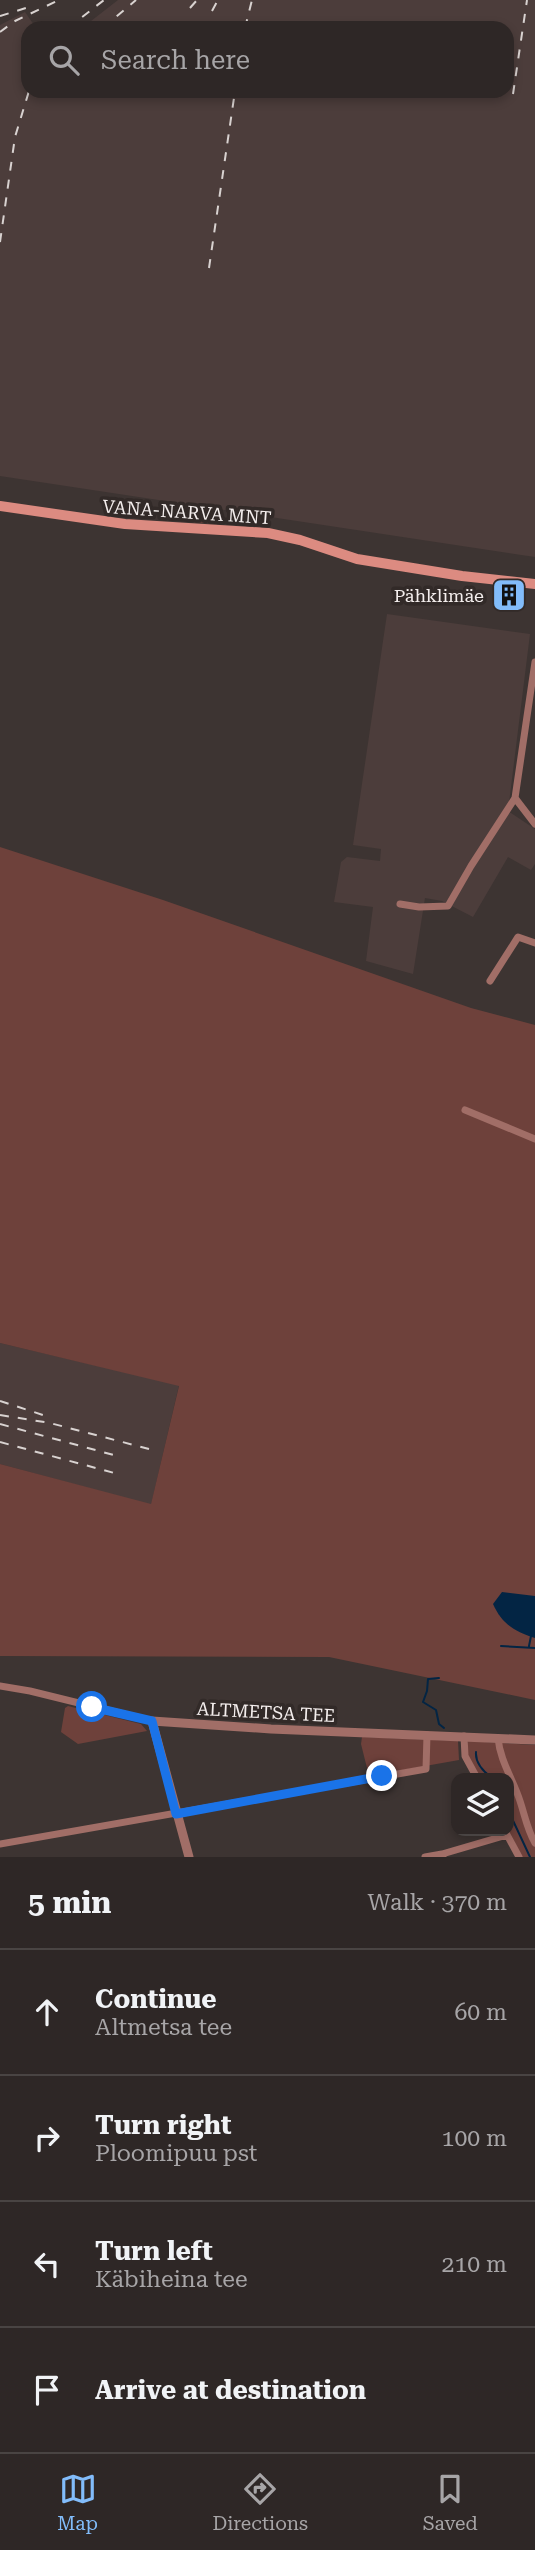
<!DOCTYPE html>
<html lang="en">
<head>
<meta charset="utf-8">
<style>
  body { margin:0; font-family:"Roboto Serif",serif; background:#362f2e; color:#f1f3f6 }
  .controls { position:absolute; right:21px; bottom:21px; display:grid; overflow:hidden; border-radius:14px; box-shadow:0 4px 10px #0003 }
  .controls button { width:63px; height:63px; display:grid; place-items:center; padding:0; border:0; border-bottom:2px solid #494443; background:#2e2726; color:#f1f3f6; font:35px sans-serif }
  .stop { position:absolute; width:21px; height:21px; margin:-16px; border:5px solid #1a73e8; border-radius:50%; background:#fff }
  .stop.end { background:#1a73e8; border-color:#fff; box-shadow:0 2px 7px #0008 }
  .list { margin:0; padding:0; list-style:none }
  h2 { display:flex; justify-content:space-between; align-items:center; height:91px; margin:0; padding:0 28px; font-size:30px }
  h2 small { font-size:23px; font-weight:400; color:#a7a5a7 }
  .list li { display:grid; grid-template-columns:46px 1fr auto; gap:21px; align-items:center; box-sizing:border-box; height:126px; padding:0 28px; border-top:2px solid #494443 }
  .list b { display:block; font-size:26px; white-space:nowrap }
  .list p { margin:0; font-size:23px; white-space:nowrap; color:#a7a5a7 }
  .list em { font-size:23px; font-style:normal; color:#a7a5a7 }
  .icon { flex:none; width:38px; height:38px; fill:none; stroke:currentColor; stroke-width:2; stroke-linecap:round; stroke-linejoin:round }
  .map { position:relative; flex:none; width:535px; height:1857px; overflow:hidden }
  .search { position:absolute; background:#2e2726; box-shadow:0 4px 10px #0003; left:21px; right:21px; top:21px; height:77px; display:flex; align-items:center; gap:18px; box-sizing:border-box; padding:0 24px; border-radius:21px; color:#a7a5a7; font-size:26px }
  .sheet { height:595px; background:#2e2726 }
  nav { display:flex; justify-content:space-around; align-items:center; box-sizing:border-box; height:98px; border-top:2px solid #494443; background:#2e2726; font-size:19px; color:#a7a5a7 }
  nav a { display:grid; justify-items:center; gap:4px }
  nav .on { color:#82bcfa }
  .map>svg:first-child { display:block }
</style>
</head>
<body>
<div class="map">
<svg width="535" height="1857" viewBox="0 0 535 1857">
  <rect width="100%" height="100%" fill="#3d3432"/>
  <path fill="#4c3d3b" d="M 118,0 L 535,0 L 535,557 L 0,476 L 0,25 L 25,12 L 36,28 L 28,28 L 28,91 L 507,91 L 507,28 L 82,28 Z
    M 387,614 L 530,634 L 508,811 L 535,829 L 535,864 L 531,870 L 508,857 L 473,917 L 442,901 L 425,898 L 413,974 L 366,961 L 373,907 L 334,902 L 341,862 L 347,857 L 380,861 L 381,849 L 353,845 Z
    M 0,1343 L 179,1385 L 151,1505 L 0,1464 Z"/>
  <path fill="#6e413b" d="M 188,514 L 229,520 L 224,524 L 190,522 Z
    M 0,847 L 163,900 L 471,1008 L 535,1025 L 535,1700 L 329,1657 L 0,1656 L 0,1464 L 151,1504 L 179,1386 L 0,1343 Z
    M 68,1706 L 141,1724 L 147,1731 L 78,1744 L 61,1732 L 65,1708 Z
    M 362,1737 L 458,1741 L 459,1760 L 369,1776 L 361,1744 Z
    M 468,1741 L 535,1745 L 535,1857 L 522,1857 L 509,1831 L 509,1778 L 479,1778 L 468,1758 Z"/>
  <path fill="#032544" d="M 502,1592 L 535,1596 L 535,1638 C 514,1631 502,1624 493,1604 Z"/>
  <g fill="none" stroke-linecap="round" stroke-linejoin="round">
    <path stroke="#032544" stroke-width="2" d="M 501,1646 L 535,1648
      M 529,1646 L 531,1636
      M 439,1678 L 428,1679 L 427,1691 L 423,1702 L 436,1710 L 439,1724 L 444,1728
      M 476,1752 C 475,1763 484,1772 492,1778
      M 509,1812 L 530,1857"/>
    <path stroke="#a16e67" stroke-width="7" d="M 515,798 L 535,824
      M 400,904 L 419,907 L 448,906 L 471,866 L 515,798 L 535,662
      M 490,981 L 518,937 L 535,943
      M 465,1110 L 535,1139
      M 0,1686 L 30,1691 L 152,1721
      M 464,1736 L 465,1756 L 477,1778
      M 498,1738 C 500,1761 513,1779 520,1801 C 525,1816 527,1829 535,1843
      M 505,1831 L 519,1857
      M 0,1844 L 426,1769 L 427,1735
      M 442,1854 L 507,1835
      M 425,1857 L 442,1854 L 443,1857"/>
    <path stroke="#a16e67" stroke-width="9" d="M 189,1857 L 152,1721 L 271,1729 L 535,1740"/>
    <path stroke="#dc8b81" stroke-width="10" d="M 0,506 L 125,524 L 268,533 L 300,540 L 357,559 L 462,576 L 535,584"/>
    <path stroke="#d8d2d0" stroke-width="2" stroke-dasharray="9 9" stroke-linecap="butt" d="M 190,8 L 197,0
      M 212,11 L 218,0
      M 0,16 L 26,8
      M 68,28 L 104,0
      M 103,28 L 136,0
      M 245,28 L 252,0
      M 0,32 L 15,21 L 59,0
      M 513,94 L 527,0
      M 0,242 L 15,137 L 29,91
      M 209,268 L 235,91
      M 0,1401 L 43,1415
      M 0,1415 L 50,1423 L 149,1449
      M 0,1424 L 121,1457
      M 0,1442 L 118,1474"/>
  </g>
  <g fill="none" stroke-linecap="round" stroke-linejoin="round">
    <path stroke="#1a73e8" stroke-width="9" d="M 92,1707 L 152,1721 L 176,1814 L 382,1776"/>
  </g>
  <defs>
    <g id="building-square" transform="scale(1.75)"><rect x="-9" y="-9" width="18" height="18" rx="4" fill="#82bcfa" stroke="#322a28"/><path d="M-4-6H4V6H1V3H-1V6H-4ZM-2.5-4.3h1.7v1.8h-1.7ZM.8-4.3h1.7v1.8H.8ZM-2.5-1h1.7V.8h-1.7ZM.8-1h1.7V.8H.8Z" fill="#111"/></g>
  </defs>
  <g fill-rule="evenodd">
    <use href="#building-square" x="509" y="595"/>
  </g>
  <g text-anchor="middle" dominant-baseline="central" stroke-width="7" stroke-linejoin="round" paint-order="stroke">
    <g font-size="18" fill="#f4eeed" stroke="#322a28">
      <text transform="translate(187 512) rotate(4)">VANA-NARVA MNT</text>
      <text transform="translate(266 1712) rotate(3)">ALTMETSA TEE</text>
    </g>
    <g font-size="18" fill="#f4eeed" stroke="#322a28" text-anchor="end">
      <text x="484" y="595">Pähklimäe</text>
    </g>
  </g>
</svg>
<div class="controls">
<button><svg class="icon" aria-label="layers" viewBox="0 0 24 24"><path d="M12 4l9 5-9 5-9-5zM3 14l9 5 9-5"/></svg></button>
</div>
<div class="stop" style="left:92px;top:1707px"></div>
<div class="stop end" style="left:382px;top:1776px"></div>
<div class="search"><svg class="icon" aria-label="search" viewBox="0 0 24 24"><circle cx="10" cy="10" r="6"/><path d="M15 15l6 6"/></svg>Search here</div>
</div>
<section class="sheet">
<h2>5 min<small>Walk · 370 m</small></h2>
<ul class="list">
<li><svg class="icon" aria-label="ahead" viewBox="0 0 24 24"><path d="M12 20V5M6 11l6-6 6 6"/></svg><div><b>Continue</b><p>Altmetsa tee</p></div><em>60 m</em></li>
<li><svg class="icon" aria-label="right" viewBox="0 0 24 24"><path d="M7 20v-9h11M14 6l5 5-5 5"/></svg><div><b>Turn right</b><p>Ploomipuu pst</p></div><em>100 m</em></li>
<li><svg class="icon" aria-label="left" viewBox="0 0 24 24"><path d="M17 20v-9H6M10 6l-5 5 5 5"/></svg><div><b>Turn left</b><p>Käbiheina tee</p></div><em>210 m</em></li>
<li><svg class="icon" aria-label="arrive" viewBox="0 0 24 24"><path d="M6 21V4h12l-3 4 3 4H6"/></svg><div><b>Arrive at destination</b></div></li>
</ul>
</section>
<nav>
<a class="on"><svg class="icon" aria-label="map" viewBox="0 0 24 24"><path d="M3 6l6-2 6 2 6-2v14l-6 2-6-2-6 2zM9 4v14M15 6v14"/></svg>Map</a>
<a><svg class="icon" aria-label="directions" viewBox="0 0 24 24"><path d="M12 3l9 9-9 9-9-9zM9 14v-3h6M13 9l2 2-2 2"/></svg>Directions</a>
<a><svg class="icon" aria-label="saved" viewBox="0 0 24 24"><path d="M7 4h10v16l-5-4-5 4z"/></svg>Saved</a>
</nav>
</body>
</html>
